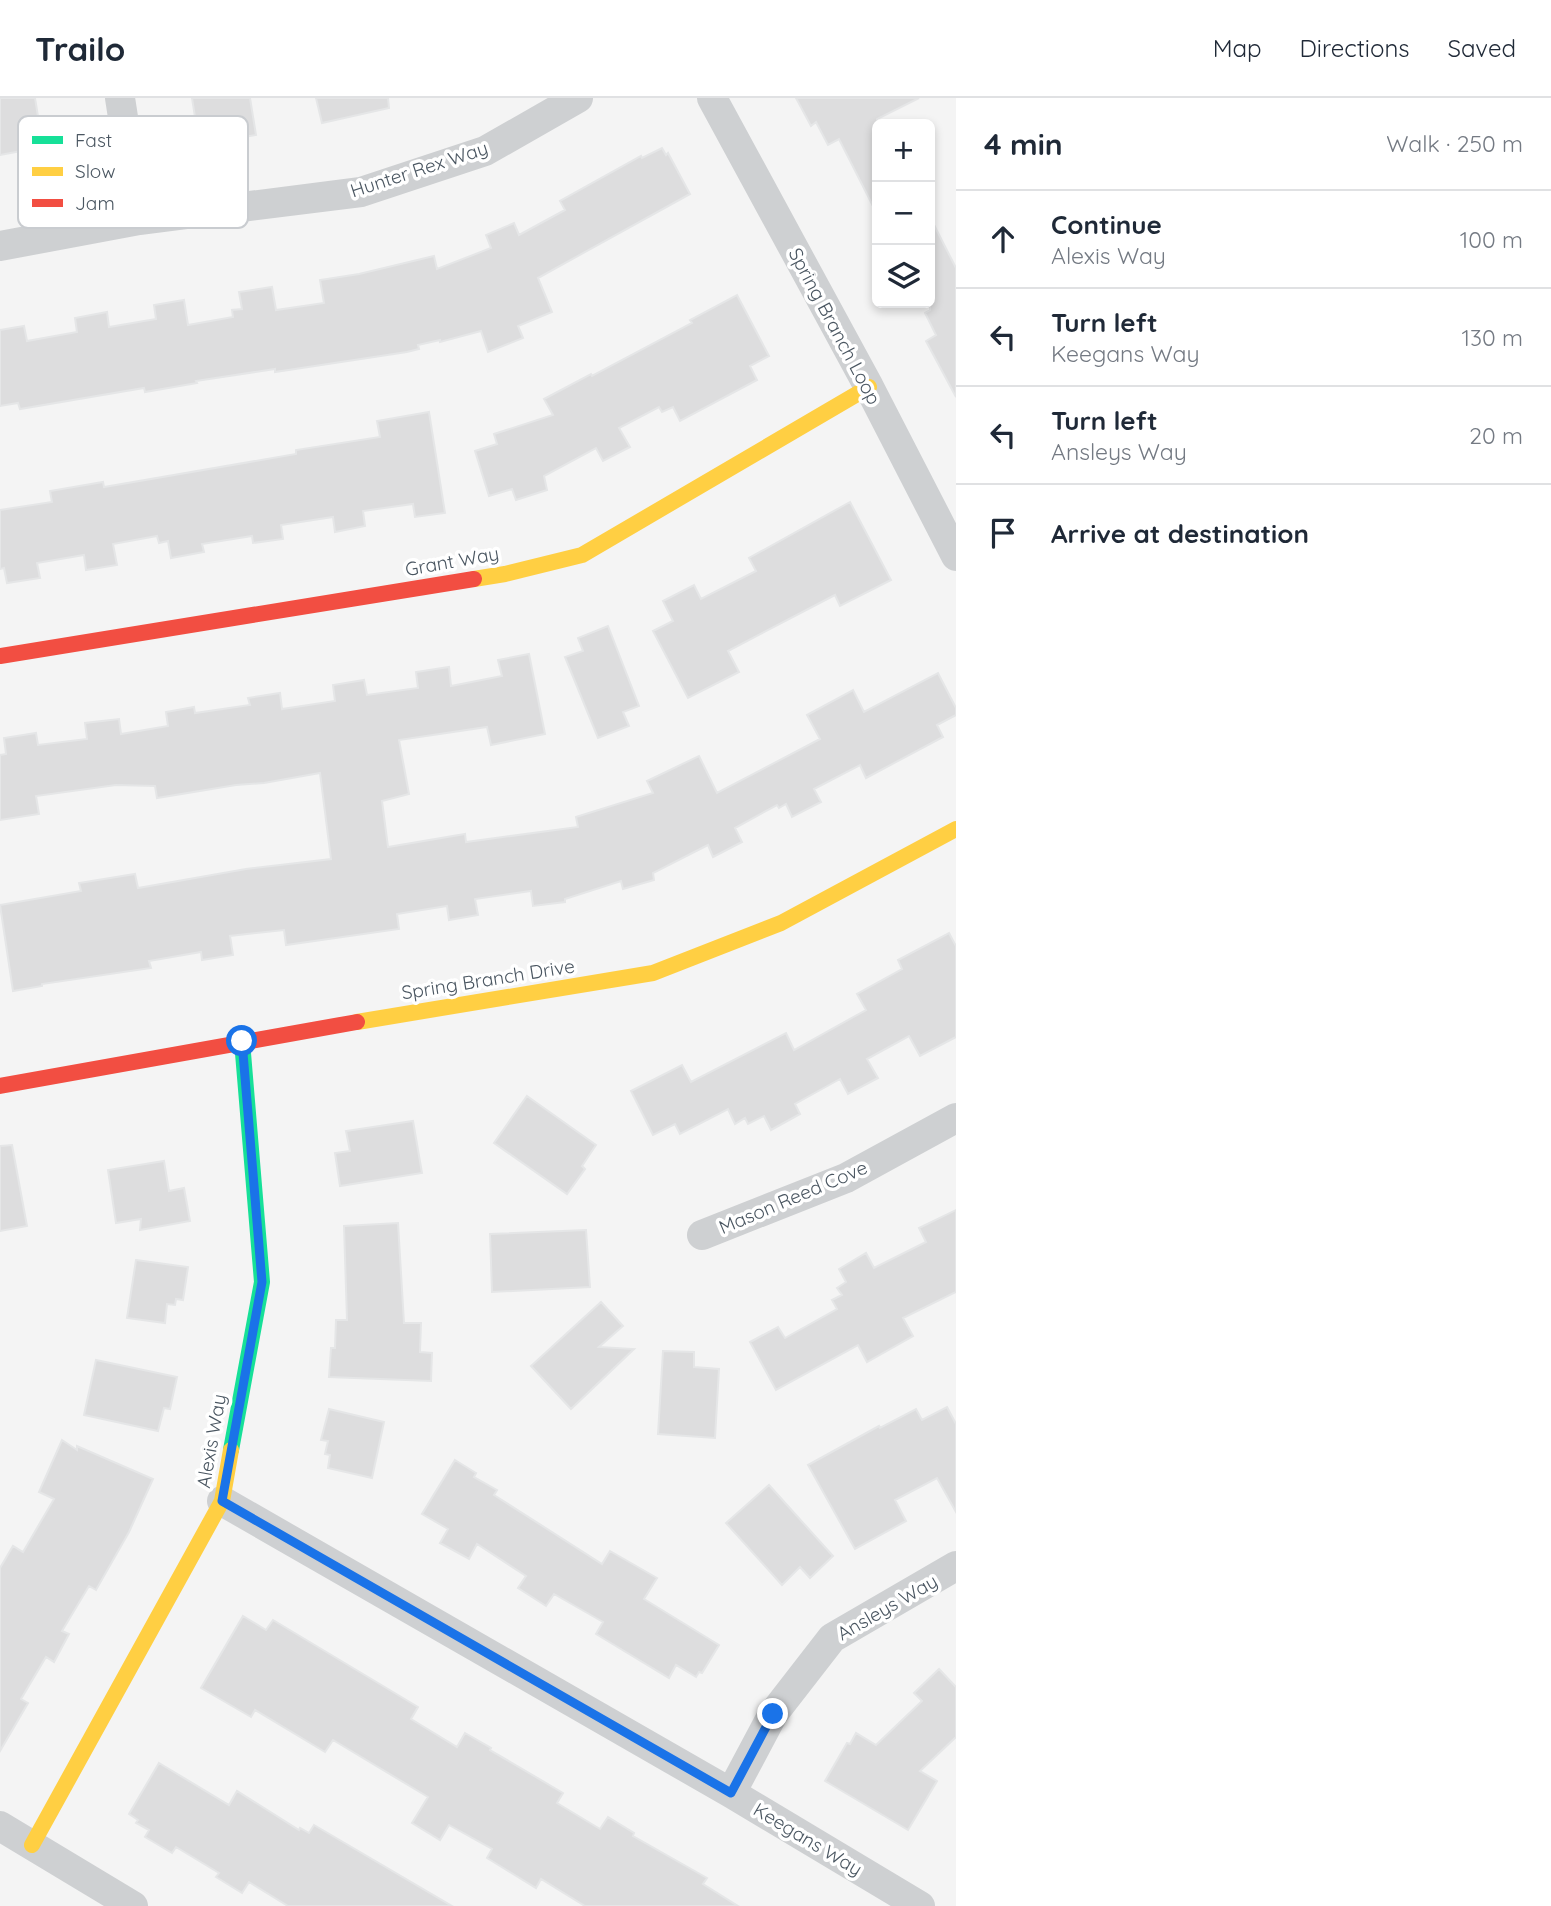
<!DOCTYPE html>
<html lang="en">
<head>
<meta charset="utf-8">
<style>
  body { margin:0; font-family:Quicksand,sans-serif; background:#f2f2f3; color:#1f2937 }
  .controls { position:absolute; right:21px; top:21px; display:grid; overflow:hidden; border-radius:10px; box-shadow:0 4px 10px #0003 }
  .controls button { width:63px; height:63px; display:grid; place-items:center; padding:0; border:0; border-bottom:2px solid #e0e1e3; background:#fff; color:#1f2937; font:35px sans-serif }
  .stop { position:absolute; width:21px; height:21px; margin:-16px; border:5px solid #1a73e8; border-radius:50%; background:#fff }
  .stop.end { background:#1a73e8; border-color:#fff; box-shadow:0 2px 7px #0008 }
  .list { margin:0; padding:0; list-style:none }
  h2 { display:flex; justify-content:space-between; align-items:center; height:91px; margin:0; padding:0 28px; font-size:30px }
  h2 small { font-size:23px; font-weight:400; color:#747a83 }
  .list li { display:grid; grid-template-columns:46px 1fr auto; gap:21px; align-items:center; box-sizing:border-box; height:98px; padding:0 28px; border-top:2px solid #e0e1e3 }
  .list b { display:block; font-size:26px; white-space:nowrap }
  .list p { margin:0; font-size:23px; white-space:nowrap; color:#747a83 }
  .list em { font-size:23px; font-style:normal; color:#747a83 }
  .icon { flex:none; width:38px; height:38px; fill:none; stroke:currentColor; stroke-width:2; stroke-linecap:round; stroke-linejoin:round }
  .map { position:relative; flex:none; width:956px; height:1808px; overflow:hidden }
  header { display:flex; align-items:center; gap:42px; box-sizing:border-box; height:98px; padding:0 35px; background:#fff; border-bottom:2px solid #e0e1e3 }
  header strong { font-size:33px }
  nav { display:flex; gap:38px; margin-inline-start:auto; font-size:24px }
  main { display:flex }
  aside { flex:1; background:#fff }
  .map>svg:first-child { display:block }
</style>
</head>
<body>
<header>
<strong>Trailo</strong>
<nav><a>Map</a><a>Directions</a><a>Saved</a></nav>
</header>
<main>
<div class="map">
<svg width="956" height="1808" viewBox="0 0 956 1808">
  <rect width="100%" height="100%" fill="#f4f4f4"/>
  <path fill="#ddddde" stroke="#e5e6e7" stroke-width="2" d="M 0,0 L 35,0 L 43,49 L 0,57 Z
    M 192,0 L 250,0 L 256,37 L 220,43 L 219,34 L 198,38 Z
    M 316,0 L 388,0 L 389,10 L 322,25 Z
    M 796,0 L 919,0 L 877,21 L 877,116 L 839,41 L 828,47 L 816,24 L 811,28 Z
    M 662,50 L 666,57 L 668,55 L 690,96 L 538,180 L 552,214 L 518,228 L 523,240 L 488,254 L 481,233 L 440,244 L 440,242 L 418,247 L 419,251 L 407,254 L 275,274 L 275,271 L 196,283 L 197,285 L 145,294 L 144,290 L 20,311 L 18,305 L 0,308 L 0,232 L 24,228 L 27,243 L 77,234 L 75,220 L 107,214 L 109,229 L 156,221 L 154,207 L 184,202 L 188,227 L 233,219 L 232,212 L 242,211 L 239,194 L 272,189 L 276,212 L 324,205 L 320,182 L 359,176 L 434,158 L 437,171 L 491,150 L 486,137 L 514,125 L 519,137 L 565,112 L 560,103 L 641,58 L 642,60 Z
    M 930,119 L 956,170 L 956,299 L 926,243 L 936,237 L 925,215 L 930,212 Z
    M 737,197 L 769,258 L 750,268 L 757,282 L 680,323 L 673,309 L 662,314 L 659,309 L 619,330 L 630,349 L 603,363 L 596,350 L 544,378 L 547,392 L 516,402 L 512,391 L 489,398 L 475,353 L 497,346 L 494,336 L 553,317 L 544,301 L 591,276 L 592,278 L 692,225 L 690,222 Z
    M 429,314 L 445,415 L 415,419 L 413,406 L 363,413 L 365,428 L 335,434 L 333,419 L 281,427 L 283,441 L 253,445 L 252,438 L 202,446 L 204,454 L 171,460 L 168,443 L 159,445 L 157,438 L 113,446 L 117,467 L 86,472 L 84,457 L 37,465 L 40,480 L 7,485 L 4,470 L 0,471 L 0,412 L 52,404 L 50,393 L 103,384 L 104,389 L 296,356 L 296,352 L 380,339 L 377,323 Z
    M 850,404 L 891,482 L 840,508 L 835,497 L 728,553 L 739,574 L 688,600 L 653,533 L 673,523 L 663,503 L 694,487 L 701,501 L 756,473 L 749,460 Z
    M 608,528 L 639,608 L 623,614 L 629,628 L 598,640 L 565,559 L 583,553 L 578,540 Z
    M 529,556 L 545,636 L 491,647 L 487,629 L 399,642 L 409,696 L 382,703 L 388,749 L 465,736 L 466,744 L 578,729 L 576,719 L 653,695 L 647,683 L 699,658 L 717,695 L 820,641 L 807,617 L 853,592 L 864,614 L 938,575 L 956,610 L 956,617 L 937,627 L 943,639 L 866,680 L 860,667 L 814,691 L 821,704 L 792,719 L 786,706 L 779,710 L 777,707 L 735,730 L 742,744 L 713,759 L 708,747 L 653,775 L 654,782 L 623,791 L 621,783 L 565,801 L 565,804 L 533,808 L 531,793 L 475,801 L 478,817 L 449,822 L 447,808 L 397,816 L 399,831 L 286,847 L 284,832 L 230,838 L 233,857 L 202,862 L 201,854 L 149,863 L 151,870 L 42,886 L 42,888 L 13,893 L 0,807 L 81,793 L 79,785 L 135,776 L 138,790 L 246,771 L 331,761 L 320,675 L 264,685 L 236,687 L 157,700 L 155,688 L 116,687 L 36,698 L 39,716 L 0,722 L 0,657 L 6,656 L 4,640 L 36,635 L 38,647 L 87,641 L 85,625 L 119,621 L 121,636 L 168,628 L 166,614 L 194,609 L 195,615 L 250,607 L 248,600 L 280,595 L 282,611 L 335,603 L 333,587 L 364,582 L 367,597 L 418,590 L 416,574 L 449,569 L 451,588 L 502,578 L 498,562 Z
    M 949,835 L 956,848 L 956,939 L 920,958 L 909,938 L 867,961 L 878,980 L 848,996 L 840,981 L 795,1006 L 800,1016 L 771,1032 L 764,1018 L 748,1026 L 745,1020 L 735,1026 L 728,1011 L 680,1036 L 675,1026 L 653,1037 L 631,993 L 682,967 L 691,984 L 786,935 L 794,952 L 866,912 L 857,896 L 902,871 L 898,862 Z
    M 527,998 L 596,1047 L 582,1068 L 585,1071 L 567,1096 L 494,1045 Z
    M 413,1023 L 422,1075 L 340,1088 L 335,1055 L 350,1053 L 346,1033 Z
    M 12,1047 L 27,1128 L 0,1133 L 0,1048 Z
    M 164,1063 L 169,1093 L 184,1090 L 190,1123 L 140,1132 L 141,1121 L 116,1125 L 108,1072 Z
    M 956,1112 L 956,1194 L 903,1220 L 913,1238 L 867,1264 L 858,1247 L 776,1292 L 750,1244 L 778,1229 L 785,1240 L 837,1211 L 832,1202 L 842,1197 L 837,1190 L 846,1184 L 839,1171 L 866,1155 L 874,1170 L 926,1144 L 919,1130 Z
    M 398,1125 L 404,1225 L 421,1225 L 420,1254 L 432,1255 L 431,1283 L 329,1279 L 331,1250 L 335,1250 L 336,1222 L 347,1222 L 344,1128 Z
    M 586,1132 L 590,1189 L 492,1194 L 490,1136 Z
    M 136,1162 L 188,1169 L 183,1202 L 176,1201 L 175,1207 L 167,1206 L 165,1225 L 127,1220 Z
    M 601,1204 L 623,1228 L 599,1249 L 634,1251 L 571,1311 L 531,1268 Z
    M 663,1253 L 694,1254 L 694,1269 L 719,1271 L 715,1340 L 658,1336 Z
    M 96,1262 L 177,1279 L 170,1311 L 164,1310 L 158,1333 L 84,1317 Z
    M 947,1309 L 956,1326 L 956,1414 L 937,1380 L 895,1402 L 906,1423 L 855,1451 L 808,1367 L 879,1328 L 880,1330 L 916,1311 L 922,1322 Z
    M 329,1311 L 384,1324 L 372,1380 L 328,1370 L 330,1357 L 325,1356 L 328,1343 L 321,1342 Z
    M 62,1342 L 77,1352 L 77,1348 L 153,1381 L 129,1434 L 96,1492 L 89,1488 L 62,1533 L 69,1536 L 54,1564 L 46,1559 L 21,1601 L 28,1605 L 0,1653 L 0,1470 L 13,1448 L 23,1454 L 54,1401 L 39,1394 Z
    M 455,1362 L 476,1375 L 474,1379 L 497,1392 L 494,1397 L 602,1466 L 610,1453 L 657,1480 L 644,1501 L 719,1547 L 702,1575 L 699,1574 L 696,1579 L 676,1567 L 669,1580 L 596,1536 L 603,1524 L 554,1496 L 546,1508 L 518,1490 L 526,1478 L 477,1446 L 469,1461 L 440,1445 L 448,1431 L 422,1416 Z
    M 769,1387 L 833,1458 L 810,1480 L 800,1469 L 782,1487 L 726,1425 Z
    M 243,1518 L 266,1532 L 273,1522 L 418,1609 L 411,1621 L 457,1649 L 465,1635 L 491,1650 L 490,1652 L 563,1695 L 557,1705 L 600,1731 L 608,1719 L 634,1735 L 633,1738 L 707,1780 L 703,1786 L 738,1808 L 585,1808 L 541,1781 L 536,1790 L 487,1760 L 492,1751 L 449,1727 L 440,1742 L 412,1725 L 428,1699 L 333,1642 L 325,1654 L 255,1612 L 251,1619 L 201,1590 Z
    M 939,1571 L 956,1589 L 956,1639 L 920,1673 L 937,1683 L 908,1732 L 825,1683 L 847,1645 L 850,1646 L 856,1635 L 876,1647 L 922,1603 L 914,1595 Z
    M 159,1665 L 229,1707 L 237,1693 L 299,1732 L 300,1730 L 309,1735 L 314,1727 L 452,1808 L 288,1808 L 249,1784 L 242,1795 L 216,1779 L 219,1775 L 176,1749 L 172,1755 L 145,1739 L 149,1732 L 136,1725 L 138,1722 L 129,1716 Z"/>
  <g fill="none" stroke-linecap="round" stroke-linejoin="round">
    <path stroke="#ced0d2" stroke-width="30" d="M 120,0 L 139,122
      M 712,0 L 869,289 L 956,458
      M 0,148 L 139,122 L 361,94 L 485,53 L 578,0
      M 702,1137 L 846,1080 L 956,1020
      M 222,1403 L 731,1695 L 920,1808
      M 731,1695 L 773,1616 L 832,1540 L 956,1468
      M 0,1728 L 133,1808"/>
    <path stroke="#16e098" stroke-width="16" d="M 231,1352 L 262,1184 L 242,943"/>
    <path stroke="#ffcf43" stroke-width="16" d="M 474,481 L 505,476 L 582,457 L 869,289
      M 357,924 L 653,875 L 781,825 L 956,731
      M 32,1747 L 222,1403 L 231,1352"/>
    <path stroke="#f24e42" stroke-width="16" d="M 0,558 L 474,481
      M 0,988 L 357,924"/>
  </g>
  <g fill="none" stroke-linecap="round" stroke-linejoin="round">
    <path stroke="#1a73e8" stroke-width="9" d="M 242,943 L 262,1184 L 222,1403 L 731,1695 L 773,1616"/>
  </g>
  <g text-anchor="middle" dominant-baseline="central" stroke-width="7" stroke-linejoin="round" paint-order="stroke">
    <g font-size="19" fill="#4a5661" stroke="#fff">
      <text transform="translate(419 71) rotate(-18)">Hunter Rex Way</text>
      <text transform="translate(835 228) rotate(62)">Spring Branch Loop</text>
      <text transform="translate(452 463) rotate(-10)">Grant Way</text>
      <text transform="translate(488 881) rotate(-9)">Spring Branch Drive</text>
      <text transform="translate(793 1099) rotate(-23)">Mason Reed Cove</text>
      <text transform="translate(211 1343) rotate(-80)">Alexis Way</text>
      <text transform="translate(887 1509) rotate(-30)">Ansleys Way</text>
      <text transform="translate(808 1741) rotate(31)">Keegans Way</text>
    </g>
  </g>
  <rect x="18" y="18" width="230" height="112" rx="10" fill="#fff" stroke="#c9ccd0" stroke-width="2"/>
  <rect x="32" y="38" width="31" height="8" fill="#16e098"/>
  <rect x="32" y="69" width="31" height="9" fill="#ffcf43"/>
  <rect x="32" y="101" width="31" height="8" fill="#f24e42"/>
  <g font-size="19" fill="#4a5661">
    <text x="75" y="49">Fast</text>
    <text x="75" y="80">Slow</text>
    <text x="75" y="112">Jam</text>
  </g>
</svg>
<div class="controls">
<button>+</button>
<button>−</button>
<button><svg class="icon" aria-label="layers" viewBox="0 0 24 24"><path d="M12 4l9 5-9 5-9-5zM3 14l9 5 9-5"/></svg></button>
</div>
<div class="stop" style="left:242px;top:943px"></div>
<div class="stop end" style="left:773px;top:1616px"></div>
</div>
<aside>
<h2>4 min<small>Walk · 250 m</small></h2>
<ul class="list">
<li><svg class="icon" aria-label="ahead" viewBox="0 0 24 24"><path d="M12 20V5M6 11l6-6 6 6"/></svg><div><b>Continue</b><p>Alexis Way</p></div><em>100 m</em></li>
<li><svg class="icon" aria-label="left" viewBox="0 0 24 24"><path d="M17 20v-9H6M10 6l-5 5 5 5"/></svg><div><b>Turn left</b><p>Keegans Way</p></div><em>130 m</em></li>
<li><svg class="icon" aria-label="left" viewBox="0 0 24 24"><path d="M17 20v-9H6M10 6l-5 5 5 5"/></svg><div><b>Turn left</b><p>Ansleys Way</p></div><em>20 m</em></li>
<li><svg class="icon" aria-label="arrive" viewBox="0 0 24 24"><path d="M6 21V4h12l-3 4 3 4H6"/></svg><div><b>Arrive at destination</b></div></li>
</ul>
</aside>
</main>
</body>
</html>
